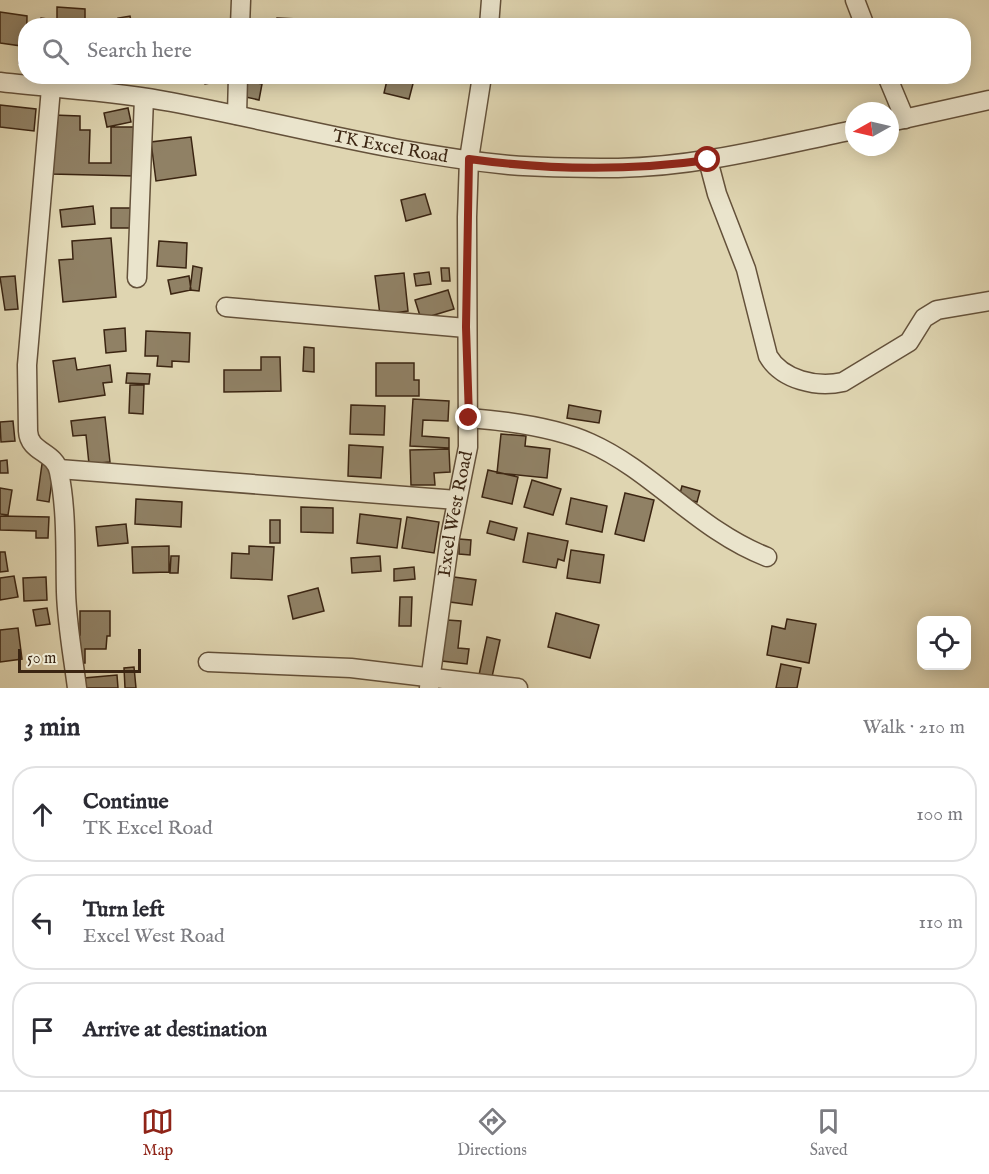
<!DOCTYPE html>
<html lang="en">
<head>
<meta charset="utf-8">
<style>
  body { margin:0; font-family:"IM FELL English",serif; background:#f2f2f3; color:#2b2b33 }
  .controls { position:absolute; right:18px; bottom:18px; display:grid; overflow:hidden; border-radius:12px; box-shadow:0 3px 15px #0003 }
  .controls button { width:54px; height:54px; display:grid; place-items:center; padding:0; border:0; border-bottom:2px solid #e1e1e2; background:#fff; color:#2b2b33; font:30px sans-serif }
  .compass { position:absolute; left:845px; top:102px; width:54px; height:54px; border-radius:50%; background:#fff; box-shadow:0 3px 15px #0003; rotate:262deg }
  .scale { position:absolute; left:18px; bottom:15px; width:123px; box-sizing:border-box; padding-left:6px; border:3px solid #3b2512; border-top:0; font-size:16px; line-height:21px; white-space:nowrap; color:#3b2512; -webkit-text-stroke:4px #eae4cc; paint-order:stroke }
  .stop { position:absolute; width:18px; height:18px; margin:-14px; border:4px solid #8f2418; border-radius:50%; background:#fff }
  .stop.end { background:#8f2418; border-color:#fff; box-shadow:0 2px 6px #0008 }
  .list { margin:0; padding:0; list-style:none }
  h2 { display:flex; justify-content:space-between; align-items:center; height:78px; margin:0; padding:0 24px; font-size:26px }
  h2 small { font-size:20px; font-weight:400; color:#7c7c81 }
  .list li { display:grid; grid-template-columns:39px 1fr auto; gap:18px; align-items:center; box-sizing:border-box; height:96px; margin:0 12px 12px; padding:0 12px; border:2px solid #e1e1e2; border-radius:24px }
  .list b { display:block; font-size:22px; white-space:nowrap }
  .list p { margin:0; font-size:20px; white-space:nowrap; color:#7c7c81 }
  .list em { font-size:20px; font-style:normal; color:#7c7c81 }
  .icon { flex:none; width:33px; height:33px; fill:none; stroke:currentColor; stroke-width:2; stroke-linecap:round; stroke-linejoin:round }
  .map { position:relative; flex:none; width:989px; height:688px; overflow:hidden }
  .search { position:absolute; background:#fff; box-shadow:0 3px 15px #0003; left:18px; right:18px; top:18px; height:66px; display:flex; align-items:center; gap:15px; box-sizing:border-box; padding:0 21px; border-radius:24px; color:#7c7c81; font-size:22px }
  .sheet { height:402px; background:#fff }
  nav { display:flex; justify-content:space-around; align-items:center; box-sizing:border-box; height:84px; border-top:2px solid #e1e1e2; background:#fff; font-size:16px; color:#7c7c81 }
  nav a { display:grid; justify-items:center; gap:3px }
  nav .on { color:#8f2418 }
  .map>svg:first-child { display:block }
</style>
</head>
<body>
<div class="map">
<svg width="989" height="688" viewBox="0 0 989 688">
  <rect width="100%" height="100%" fill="#dfd5b1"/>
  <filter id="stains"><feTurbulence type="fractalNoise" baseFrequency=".00333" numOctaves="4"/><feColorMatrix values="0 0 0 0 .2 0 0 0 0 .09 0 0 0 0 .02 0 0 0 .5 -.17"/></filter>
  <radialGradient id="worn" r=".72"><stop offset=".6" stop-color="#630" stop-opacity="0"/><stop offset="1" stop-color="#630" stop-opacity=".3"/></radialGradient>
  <path fill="#908165" stroke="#3b2512" stroke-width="1.5" d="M 57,7 L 85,9 L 85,26 L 57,26 Z
    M 0,12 L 27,16 L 26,64 L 19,63 L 21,46 L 0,43 Z
    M 130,16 L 132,26 L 119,26 L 118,18 Z
    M 41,18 L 59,21 L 59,26 L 40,26 Z
    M 277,18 L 298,19 L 297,26 L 277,26 Z
    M 203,76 L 234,76 L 234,79 L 205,84 Z
    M 388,76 L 415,76 L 409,99 L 384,93 Z
    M 245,80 L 262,84 L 259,100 L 241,96 Z
    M 0,105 L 36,109 L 34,131 L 0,127 Z
    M 128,108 L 131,122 L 107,127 L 104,113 Z
    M 53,115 L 80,116 L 80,130 L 90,130 L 89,163 L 111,163 L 111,127 L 136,127 L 135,176 L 51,174 Z
    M 191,137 L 196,175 L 156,181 L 151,142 Z
    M 425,194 L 431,214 L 406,221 L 401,200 Z
    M 93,206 L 95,224 L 62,227 L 60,210 Z
    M 111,208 L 132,208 L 132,228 L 111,228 Z
    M 111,238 L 116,297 L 63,302 L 59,260 L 73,259 L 72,241 Z
    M 159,241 L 187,243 L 186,268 L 157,266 Z
    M 193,266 L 202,268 L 199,291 L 190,290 Z
    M 441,268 L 449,268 L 450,281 L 442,281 Z
    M 429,272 L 431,284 L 416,286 L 414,274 Z
    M 404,273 L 408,311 L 380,315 L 375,276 Z
    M 15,276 L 18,309 L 5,310 L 0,277 Z
    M 189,276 L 191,290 L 171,294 L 168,280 Z
    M 448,290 L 454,309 L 421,319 L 415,300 Z
    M 125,328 L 126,351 L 106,353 L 104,330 Z
    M 146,331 L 190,333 L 189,362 L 172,361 L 172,367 L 157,366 L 158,356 L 145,356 Z
    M 304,347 L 314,348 L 314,372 L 303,371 Z
    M 261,357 L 280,357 L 281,391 L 224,392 L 224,370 L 261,370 Z
    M 75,358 L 77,370 L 110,365 L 112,382 L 103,383 L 105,395 L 59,402 L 53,361 Z
    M 376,363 L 414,363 L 414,380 L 419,380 L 419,396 L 376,396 Z
    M 127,373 L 150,374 L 149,384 L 126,383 Z
    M 130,385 L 144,385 L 143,414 L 129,413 Z
    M 413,399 L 449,401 L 448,421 L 423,420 L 422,436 L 449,438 L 449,448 L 410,446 Z
    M 351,405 L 385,406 L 384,435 L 350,434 Z
    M 569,405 L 601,411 L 599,423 L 567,418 Z
    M 105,417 L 110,462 L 89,464 L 86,435 L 73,436 L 71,421 Z
    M 13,421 L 15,441 L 1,442 L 0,422 Z
    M 501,434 L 526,436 L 525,446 L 550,449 L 547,478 L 497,473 Z
    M 349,445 L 383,447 L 381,478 L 348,476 Z
    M 449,449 L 450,472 L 434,473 L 435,485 L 411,485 L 410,450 Z
    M 7,460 L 8,473 L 0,473 L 0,461 Z
    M 42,464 L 54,466 L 49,502 L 37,500 Z
    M 488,470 L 518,477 L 512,504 L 482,497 Z
    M 532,480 L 561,489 L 553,515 L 524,507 Z
    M 682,486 L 700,491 L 697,502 L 679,497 Z
    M 0,488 L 12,490 L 8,515 L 0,514 Z
    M 625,493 L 654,500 L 644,541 L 615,534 Z
    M 571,498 L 607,506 L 602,532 L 566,524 Z
    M 136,499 L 182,502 L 181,527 L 135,524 Z
    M 301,507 L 333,508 L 333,533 L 301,532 Z
    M 360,514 L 401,519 L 397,548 L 357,543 Z
    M 0,516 L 49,517 L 48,538 L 36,538 L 36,531 L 0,530 Z
    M 407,517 L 439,522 L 434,553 L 402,548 Z
    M 270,520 L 280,520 L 280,543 L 270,543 Z
    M 490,521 L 517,528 L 514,540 L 487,533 Z
    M 126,524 L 128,543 L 98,546 L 96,527 Z
    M 528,533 L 568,541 L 564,561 L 558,559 L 556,568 L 523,562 Z
    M 459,539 L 471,540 L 470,555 L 459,554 Z
    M 169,546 L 169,572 L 133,573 L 132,547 Z
    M 249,546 L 274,547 L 272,580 L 231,578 L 232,553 L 249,554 Z
    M 571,550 L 604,555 L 600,583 L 567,578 Z
    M 0,552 L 5,552 L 8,571 L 0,572 Z
    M 171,556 L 179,556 L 178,573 L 170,573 Z
    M 380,556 L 381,571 L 352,573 L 351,558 Z
    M 414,567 L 415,579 L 394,581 L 394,569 Z
    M 14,576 L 18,597 L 0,600 L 0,578 Z
    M 46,577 L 47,600 L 24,601 L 23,578 Z
    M 454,577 L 476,580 L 472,605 L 450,602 Z
    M 318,588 L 324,611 L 293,619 L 288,596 Z
    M 400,597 L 412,597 L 411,626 L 399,626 Z
    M 47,608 L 50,624 L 36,626 L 33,610 Z
    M 80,611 L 110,611 L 110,636 L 107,636 L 106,649 L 85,649 L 85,663 L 70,663 L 70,635 L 80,635 Z
    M 556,613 L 599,625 L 590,658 L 548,647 Z
    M 787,619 L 816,624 L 809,663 L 767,655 L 772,626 L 785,629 Z
    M 447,620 L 461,621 L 458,648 L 469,649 L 467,664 L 442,661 Z
    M 18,628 L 22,659 L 0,662 L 0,630 Z
    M 487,637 L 500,640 L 492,677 L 479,675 Z
    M 781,664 L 801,668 L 797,688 L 776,688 Z
    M 134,667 L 136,688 L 125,688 L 124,668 Z
    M 117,675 L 118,688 L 85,688 L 84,678 Z"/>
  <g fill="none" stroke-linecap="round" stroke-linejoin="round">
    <g stroke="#64513a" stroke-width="21">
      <g id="street">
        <path d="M 855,0 L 865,26"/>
        <path d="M 240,26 L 241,0"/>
        <path d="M 489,26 L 491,0"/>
        <path d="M 887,76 L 905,119"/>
        <path id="s1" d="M 0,82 C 57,89 115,91 171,102 C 283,123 395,154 509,165 C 545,168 582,168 618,168 C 698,167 776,146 854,130"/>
        <path d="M 51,88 L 27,365 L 28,431 C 29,453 55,451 59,472 C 67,511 65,552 66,592 C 67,625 73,656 77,688"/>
        <path d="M 237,115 L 238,76"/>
        <path d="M 890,122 L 989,100"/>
        <path d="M 708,160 L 717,194 L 746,269 L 768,356 C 782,380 817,388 843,382 L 909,342 L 924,318 L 937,310 L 989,301"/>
        <path d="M 137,278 L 144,98"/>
        <path d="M 226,307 L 466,328"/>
        <path d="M 469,418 C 507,421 555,427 590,443 C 653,471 699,531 767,557"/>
        <path d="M 59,469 L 457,500"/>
        <path d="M 208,662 L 351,668 L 518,688"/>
        <path id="s2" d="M 429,688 L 450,537 L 468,447 L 467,217 L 469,159 L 482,76"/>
      </g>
    </g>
    <use href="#street" stroke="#eae4cc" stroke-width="18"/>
  </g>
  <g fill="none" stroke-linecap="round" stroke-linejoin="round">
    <path stroke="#8f2418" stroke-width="8" d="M 469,418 L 466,327 L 469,159 C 548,170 629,171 708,160"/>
  </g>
  <g text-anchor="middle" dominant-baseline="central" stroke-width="6" stroke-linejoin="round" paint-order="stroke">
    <g font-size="18" fill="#3b2512" stroke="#eae4cc">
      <text stroke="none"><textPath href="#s1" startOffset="396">TK Excel Road</textPath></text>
      <text stroke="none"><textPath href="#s2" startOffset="176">Excel West Road</textPath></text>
    </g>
  </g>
  <rect width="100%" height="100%" filter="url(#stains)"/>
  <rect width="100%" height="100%" fill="url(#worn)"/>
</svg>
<div class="controls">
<button><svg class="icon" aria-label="locate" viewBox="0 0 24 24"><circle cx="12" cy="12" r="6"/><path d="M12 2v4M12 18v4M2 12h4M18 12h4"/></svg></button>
</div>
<svg class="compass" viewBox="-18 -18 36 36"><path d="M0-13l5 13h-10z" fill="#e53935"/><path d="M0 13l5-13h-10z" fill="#7c7c81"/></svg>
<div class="scale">50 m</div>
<div class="stop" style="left:708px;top:160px"></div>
<div class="stop end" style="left:469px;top:418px"></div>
<div class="search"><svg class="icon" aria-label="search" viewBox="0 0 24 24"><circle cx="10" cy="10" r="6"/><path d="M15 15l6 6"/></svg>Search here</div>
</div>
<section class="sheet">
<h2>3 min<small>Walk · 210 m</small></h2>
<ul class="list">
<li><svg class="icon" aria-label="ahead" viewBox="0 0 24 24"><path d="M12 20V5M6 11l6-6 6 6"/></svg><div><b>Continue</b><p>TK Excel Road</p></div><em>100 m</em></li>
<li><svg class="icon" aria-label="left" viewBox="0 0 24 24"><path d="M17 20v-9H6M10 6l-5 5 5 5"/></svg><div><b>Turn left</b><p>Excel West Road</p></div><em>110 m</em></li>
<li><svg class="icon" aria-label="arrive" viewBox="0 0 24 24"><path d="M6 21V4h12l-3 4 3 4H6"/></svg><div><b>Arrive at destination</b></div></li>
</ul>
</section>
<nav>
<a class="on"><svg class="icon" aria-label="map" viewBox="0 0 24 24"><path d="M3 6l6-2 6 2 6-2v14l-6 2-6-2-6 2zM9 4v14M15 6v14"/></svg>Map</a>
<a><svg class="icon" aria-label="directions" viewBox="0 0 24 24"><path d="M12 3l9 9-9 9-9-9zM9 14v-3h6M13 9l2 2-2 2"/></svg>Directions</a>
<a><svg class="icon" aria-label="saved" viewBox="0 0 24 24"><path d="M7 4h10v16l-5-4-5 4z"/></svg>Saved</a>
</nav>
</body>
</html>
